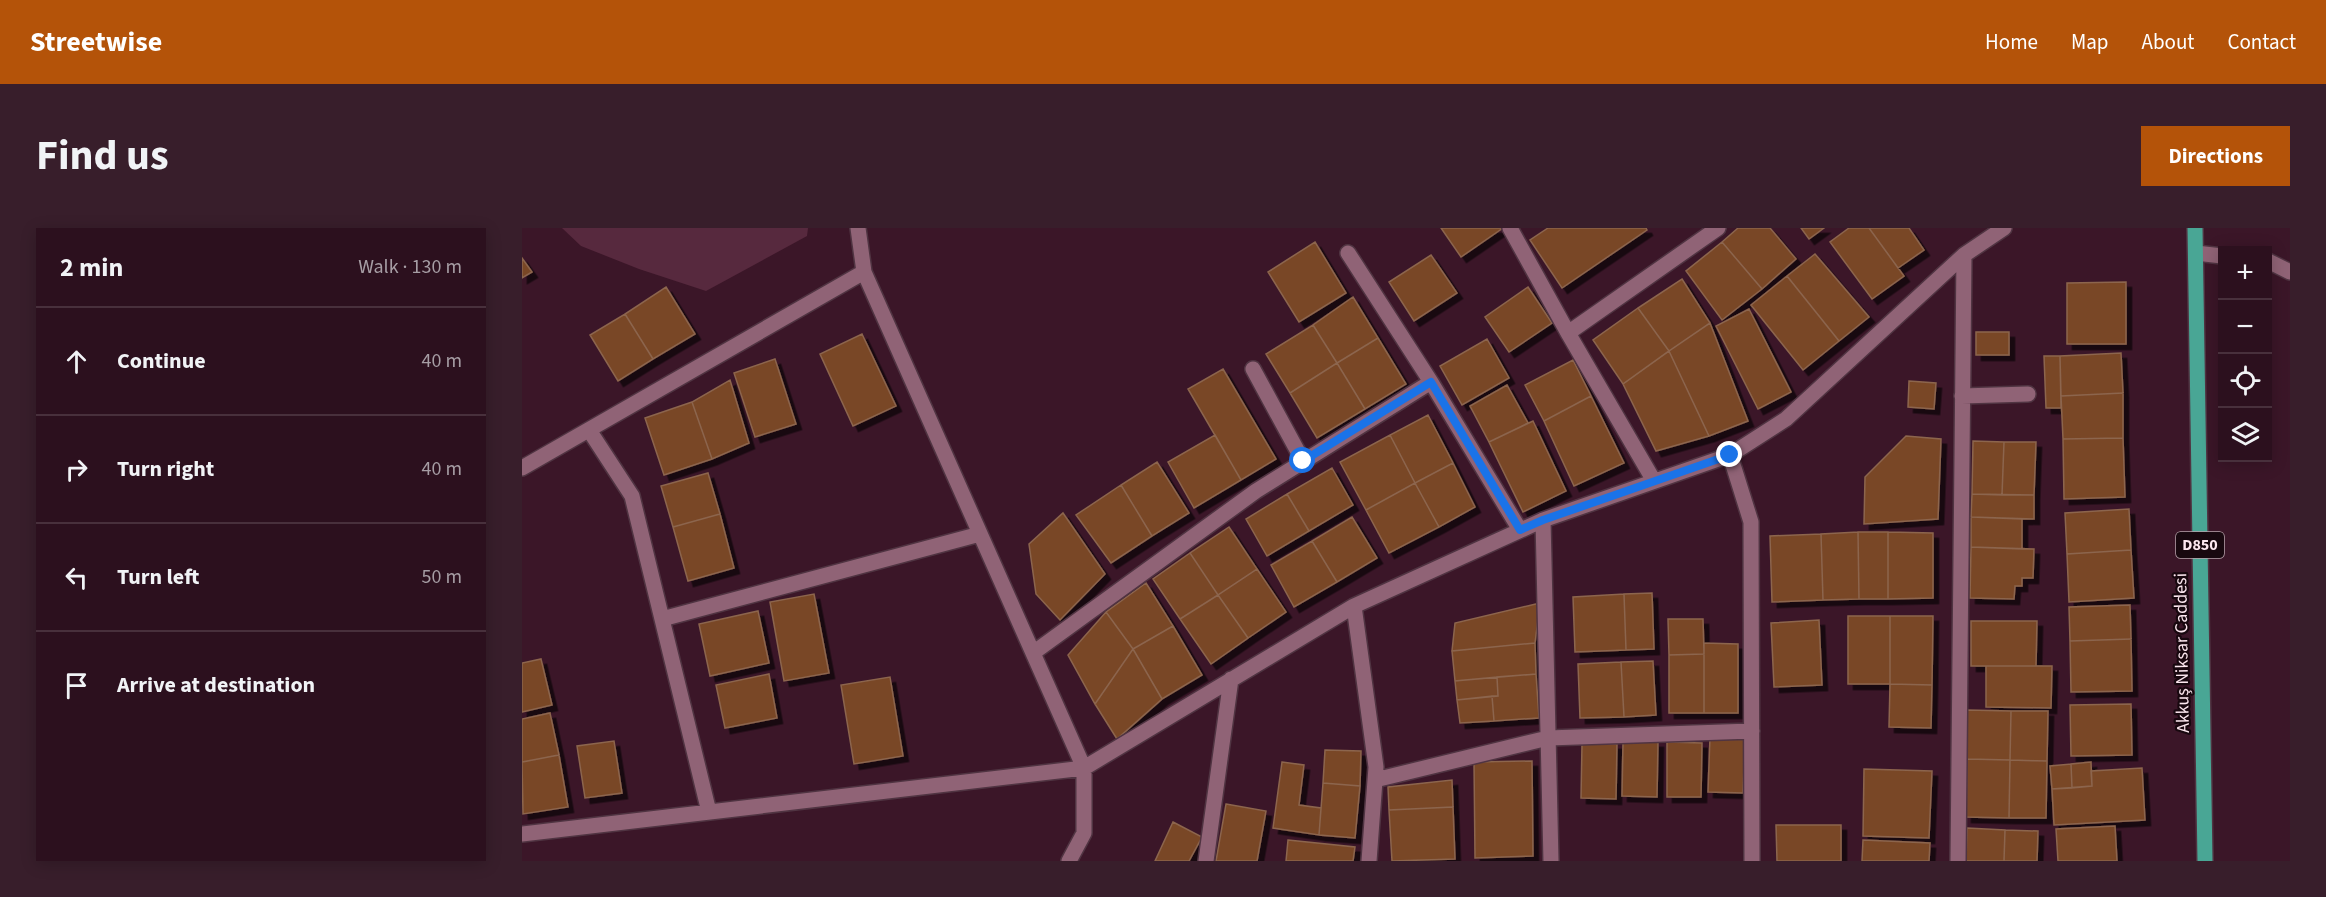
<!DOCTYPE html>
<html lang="en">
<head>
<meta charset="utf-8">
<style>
  body { margin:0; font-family:"Source Sans 3",sans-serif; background:#381e2b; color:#f1f3f6 }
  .controls { position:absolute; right:18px; top:18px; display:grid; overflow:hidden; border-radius:0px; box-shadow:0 3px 15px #0003 }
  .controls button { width:54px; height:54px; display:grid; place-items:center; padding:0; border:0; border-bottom:2px solid #48303c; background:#2c101e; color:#f1f3f6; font:30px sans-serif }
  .stop { position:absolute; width:18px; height:18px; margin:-14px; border:4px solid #1a73e8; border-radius:50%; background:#fff }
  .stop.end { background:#1a73e8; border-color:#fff; box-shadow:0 2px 6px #0008 }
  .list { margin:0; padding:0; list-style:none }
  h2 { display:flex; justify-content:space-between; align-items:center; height:78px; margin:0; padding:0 24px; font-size:26px }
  h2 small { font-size:20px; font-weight:400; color:#a69da4 }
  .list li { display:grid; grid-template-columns:39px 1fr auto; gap:18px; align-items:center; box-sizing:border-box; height:108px; padding:0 24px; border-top:2px solid #48303c }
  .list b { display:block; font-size:22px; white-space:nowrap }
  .list em { font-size:20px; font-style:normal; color:#a69da4 }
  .icon { flex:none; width:33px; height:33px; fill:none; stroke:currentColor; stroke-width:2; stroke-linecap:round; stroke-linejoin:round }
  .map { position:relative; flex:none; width:1768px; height:633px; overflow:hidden; border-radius:0px }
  header { display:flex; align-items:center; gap:36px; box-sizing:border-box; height:84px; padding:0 30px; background:#b45309; color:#fff }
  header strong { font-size:28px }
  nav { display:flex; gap:33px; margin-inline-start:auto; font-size:21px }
  .intro { display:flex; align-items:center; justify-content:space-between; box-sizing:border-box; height:144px; padding:0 36px }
  h1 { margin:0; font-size:42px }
  .button { padding:15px 27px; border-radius:0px; background:#b45309; color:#fff; font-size:21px; font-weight:700 }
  main { display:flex; gap:36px; padding:0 36px }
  aside { flex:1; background:#2c101e; border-radius:0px; box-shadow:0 3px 15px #0003 }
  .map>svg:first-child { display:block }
</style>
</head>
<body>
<header>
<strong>Streetwise</strong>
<nav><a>Home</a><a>Map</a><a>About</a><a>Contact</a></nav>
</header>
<div class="intro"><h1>Find us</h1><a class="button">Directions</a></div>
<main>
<aside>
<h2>2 min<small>Walk · 130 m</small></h2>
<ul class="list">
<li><svg class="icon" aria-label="ahead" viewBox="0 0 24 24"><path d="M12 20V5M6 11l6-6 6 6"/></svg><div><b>Continue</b></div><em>40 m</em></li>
<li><svg class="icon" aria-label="right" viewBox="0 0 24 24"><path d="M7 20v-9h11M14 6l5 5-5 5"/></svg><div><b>Turn right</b></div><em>40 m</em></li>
<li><svg class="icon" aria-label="left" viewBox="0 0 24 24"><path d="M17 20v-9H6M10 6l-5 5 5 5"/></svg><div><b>Turn left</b></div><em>50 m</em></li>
<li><svg class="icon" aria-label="arrive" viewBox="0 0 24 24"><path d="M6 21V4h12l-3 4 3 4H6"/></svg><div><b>Arrive at destination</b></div></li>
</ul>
</aside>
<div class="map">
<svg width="1768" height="633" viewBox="0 0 1768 633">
  <defs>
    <filter id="shadow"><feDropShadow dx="5.5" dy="5.5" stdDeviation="0" flood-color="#0009"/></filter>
  </defs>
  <rect width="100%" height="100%" fill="#3b1628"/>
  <path fill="#57293e" d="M 40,0 L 286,0 L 285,8 L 184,63 L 117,41 L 59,18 Z"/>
  <path fill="#794727" stroke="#8c654d" stroke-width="1.5" filter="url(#shadow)" d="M 919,0 L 981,0 L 939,29 Z
    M 1026,0 L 1124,0 L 1125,2 L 1040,60 L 1008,12 Z
    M 1216,0 L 1248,0 L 1274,31 L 1240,61 L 1200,14 Z
    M 1279,0 L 1302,0 L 1287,11 Z
    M 1327,0 L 1347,0 L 1382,48 L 1350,71 L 1308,14 Z
    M 1347,0 L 1387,0 L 1402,22 L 1376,40 Z
    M 793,14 L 824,65 L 777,94 L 746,44 Z
    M 1200,14 L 1240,61 L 1200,92 L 1164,43 Z
    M 1293,26 L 1347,89 L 1317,113 L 1265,48 Z
    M 909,27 L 935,65 L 892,93 L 867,54 Z
    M 0,30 L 10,44 L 0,50 Z
    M 1265,48 L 1317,113 L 1281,142 L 1229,77 Z
    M 1160,51 L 1188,95 L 1147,123 L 1116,80 Z
    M 1604,54 L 1604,116 L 1545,116 L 1545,55 Z
    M 144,59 L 173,106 L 131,131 L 103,86 Z
    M 1006,59 L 1030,95 L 987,124 L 963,89 Z
    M 831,69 L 856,110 L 815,135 L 791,97 Z
    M 1116,80 L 1147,123 L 1101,156 L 1071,112 Z
    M 1227,81 L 1269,164 L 1236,181 L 1194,98 Z
    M 103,86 L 131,131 L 96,153 L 68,107 Z
    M 1188,95 L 1226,193 L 1187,208 L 1147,123 Z
    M 791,97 L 815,135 L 768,165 L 744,126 Z
    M 1454,104 L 1487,104 L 1487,127 L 1454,127 Z
    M 340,106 L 374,178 L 331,198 L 298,126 Z
    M 856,110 L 884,156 L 843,181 L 815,135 Z
    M 965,111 L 987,150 L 940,177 L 918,138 Z
    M 1147,123 L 1187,208 L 1134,223 L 1101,156 Z
    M 1599,125 L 1601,165 L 1539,168 L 1538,128 Z
    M 1522,128 L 1538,128 L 1539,180 L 1524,180 Z
    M 253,131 L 274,196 L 233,209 L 212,145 Z
    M 1051,132 L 1069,168 L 1022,193 L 1003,157 Z
    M 815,135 L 843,181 L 795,210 L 768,165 Z
    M 701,141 L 754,231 L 719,252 L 666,161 Z
    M 208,152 L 227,215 L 190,231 L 170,174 Z
    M 1387,153 L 1414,155 L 1412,181 L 1386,179 Z
    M 985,157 L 1006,195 L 967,214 L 948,178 Z
    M 1601,165 L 1601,210 L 1541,211 L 1539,168 Z
    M 1069,168 L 1102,235 L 1052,258 L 1022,193 Z
    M 170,174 L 190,231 L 142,247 L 123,190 Z
    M 906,187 L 931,235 L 893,255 L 868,207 Z
    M 1011,193 L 1044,263 L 1001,284 L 967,214 Z
    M 693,207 L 719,252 L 672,280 L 646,234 Z
    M 868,207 L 893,255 L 844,282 L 818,234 Z
    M 1384,208 L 1419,211 L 1416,291 L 1342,296 L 1343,249 Z
    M 1601,210 L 1603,269 L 1542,271 L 1541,211 Z
    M 1451,213 L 1482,214 L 1480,267 L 1450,266 Z
    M 1482,214 L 1514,214 L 1512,267 L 1480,267 Z
    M 635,234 L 667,285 L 630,308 L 599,257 Z
    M 931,235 L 953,279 L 917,299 L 893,255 Z
    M 810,240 L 831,277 L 787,303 L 765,266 Z
    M 186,245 L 198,286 L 151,299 L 139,258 Z
    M 893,255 L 917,299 L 867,325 L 844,282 Z
    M 599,257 L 630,308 L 589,335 L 554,287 Z
    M 765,266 L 787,303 L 745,328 L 724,291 Z
    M 1450,266 L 1512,267 L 1512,291 L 1449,289 Z
    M 1607,281 L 1609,322 L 1545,326 L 1543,285 Z
    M 541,285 L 583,346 L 538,392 L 514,366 L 507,316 Z
    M 198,286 L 212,340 L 166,353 L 151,299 Z
    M 830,289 L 855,330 L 815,354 L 790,313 Z
    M 1449,289 L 1500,291 L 1500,321 L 1449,319 Z
    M 707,299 L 735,341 L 696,367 L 668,325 Z
    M 1336,304 L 1366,304 L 1366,371 L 1337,371 Z
    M 1336,304 L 1337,371 L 1301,372 L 1299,306 Z
    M 1366,304 L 1411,305 L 1411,370 L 1366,371 Z
    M 1299,306 L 1301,372 L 1250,374 L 1248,308 Z
    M 790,313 L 815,354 L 772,379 L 749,337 Z
    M 1449,319 L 1512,321 L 1511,350 L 1500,350 L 1500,358 L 1493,358 L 1492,371 L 1448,370 Z
    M 1609,322 L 1612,370 L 1547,374 L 1545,326 Z
    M 668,325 L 696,367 L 658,391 L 631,351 Z
    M 735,341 L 764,384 L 726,410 L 696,367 Z
    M 624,355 L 651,398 L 611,421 L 584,384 Z
    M 1130,365 L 1132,421 L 1104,422 L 1102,366 Z
    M 292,366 L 307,445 L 262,453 L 248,374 Z
    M 1102,366 L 1104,422 L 1053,424 L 1051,369 Z
    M 696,367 L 726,410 L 689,436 L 658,391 Z
    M 1018,375 L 1013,415 L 930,423 L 933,395 Z
    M 1608,377 L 1609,411 L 1548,413 L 1547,379 Z
    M 236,383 L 247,435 L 188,448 L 177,396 Z
    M 584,384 L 611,421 L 573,476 L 546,427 Z
    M 1326,388 L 1368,388 L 1368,456 L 1326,456 Z
    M 1368,388 L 1411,388 L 1410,457 L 1368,456 Z
    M 1146,391 L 1181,391 L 1182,426 L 1147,427 Z
    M 1297,392 L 1300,457 L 1252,459 L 1249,395 Z
    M 1449,393 L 1515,393 L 1514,438 L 1449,438 Z
    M 651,398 L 680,447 L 640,471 L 611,421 Z
    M 1609,411 L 1610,463 L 1549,464 L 1548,413 Z
    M 1013,415 L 1014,446 L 933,453 L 930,423 Z
    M 1182,415 L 1216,416 L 1216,485 L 1182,485 Z
    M 611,421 L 640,471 L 595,511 L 573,476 Z
    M 1182,426 L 1182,485 L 1147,485 L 1147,427 Z
    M 19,431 L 30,477 L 0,484 L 0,435 Z
    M 1131,433 L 1134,487 L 1102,489 L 1099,434 Z
    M 1099,434 L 1102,489 L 1058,490 L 1056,436 Z
    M 1464,438 L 1530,438 L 1529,480 L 1464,479 Z
    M 247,446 L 255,490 L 203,500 L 194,457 Z
    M 1014,446 L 1017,490 L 972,493 L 970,468 L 976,468 L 975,449 Z
    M 368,449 L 381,528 L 332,536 L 319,457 Z
    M 975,449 L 976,468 L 935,472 L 933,453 Z
    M 1368,456 L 1410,457 L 1409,500 L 1367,499 Z
    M 970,468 L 972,493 L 938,495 L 935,472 Z
    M 1609,476 L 1610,527 L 1549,528 L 1548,477 Z
    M 1445,482 L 1489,483 L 1488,532 L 1445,531 Z
    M 1489,483 L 1526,483 L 1525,533 L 1488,532 Z
    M 28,485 L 37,527 L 0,534 L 0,491 Z
    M 1188,509 L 1223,510 L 1221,565 L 1186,564 Z
    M 92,513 L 100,565 L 63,570 L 55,518 Z
    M 1101,514 L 1136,514 L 1135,569 L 1100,568 Z
    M 1145,514 L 1180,515 L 1179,569 L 1145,569 Z
    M 1060,516 L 1095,516 L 1094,571 L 1059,570 Z
    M 803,522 L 839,523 L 838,558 L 801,555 Z
    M 37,527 L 46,579 L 1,586 L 0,534 Z
    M 1445,531 L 1488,532 L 1487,590 L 1444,589 Z
    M 1488,532 L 1525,533 L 1524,590 L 1487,590 Z
    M 1010,533 L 1011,628 L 953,630 L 952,534 Z
    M 760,534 L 782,537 L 777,577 L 799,580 L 797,607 L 751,600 Z
    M 1569,534 L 1570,558 L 1550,560 L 1549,536 Z
    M 1549,536 L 1550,560 L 1530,561 L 1528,538 Z
    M 1620,540 L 1623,592 L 1532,597 L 1530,561 L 1570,558 L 1569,543 Z
    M 1342,541 L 1410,543 L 1407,610 L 1341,608 Z
    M 930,552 L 931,579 L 867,582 L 866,559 Z
    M 801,555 L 838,558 L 833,610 L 797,607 Z
    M 704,576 L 744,583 L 735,633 L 694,633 Z
    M 931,579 L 933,631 L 870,633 L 867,582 Z
    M 651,594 L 680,609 L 667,633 L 633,633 Z
    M 1254,597 L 1319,597 L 1319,633 L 1255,633 Z
    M 1593,598 L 1595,633 L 1536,633 L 1534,601 Z
    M 1445,600 L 1483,602 L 1482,633 L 1444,633 Z
    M 1483,602 L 1516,603 L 1515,633 L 1482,633 Z
    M 766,612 L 833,619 L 831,633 L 764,633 Z
    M 1341,612 L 1408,615 L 1407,633 L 1340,633 Z"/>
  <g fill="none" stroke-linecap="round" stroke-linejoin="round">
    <g stroke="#503442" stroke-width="18">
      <path id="minor" d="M 336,0 L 342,44 L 562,540 L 562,605 L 547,633
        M 988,0 L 1046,105 L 1132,253
        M 826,25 L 909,154 L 998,302
        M 1674,25 L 1700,28
        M 1746,33 L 1768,44
        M 1046,105 L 1196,0
        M 731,141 L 781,233
        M 1440,168 L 1506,166
        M 67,202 L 110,268 L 187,584
        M 1208,227 L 1229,294 L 1230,633
        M 0,240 L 342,44
        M 1021,292 L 1029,633
        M 832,378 L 854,539 L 847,633
        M 140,391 L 458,306
        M 511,425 L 734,263 L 909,154
        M 853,552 L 1026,510 L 1230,503
        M 0,606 L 562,540 L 832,378 L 1021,292 L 1208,227 L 1264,191 L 1442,27 L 1482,0
        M 684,633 L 709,451
        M 1436,633 L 1442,27"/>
    </g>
    <g stroke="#503442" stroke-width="18">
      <path id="major" d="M 1673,0 L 1683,633"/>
    </g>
    <use href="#minor" stroke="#906376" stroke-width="15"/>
    <use href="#major" stroke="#49a695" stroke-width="15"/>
  </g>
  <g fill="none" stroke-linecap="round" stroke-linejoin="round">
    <path stroke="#1a73e8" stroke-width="8" d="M 781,233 L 909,154 L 998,302 L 1021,292 L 1208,227"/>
  </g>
  <g text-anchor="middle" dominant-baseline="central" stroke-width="4.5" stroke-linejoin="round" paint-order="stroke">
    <rect fill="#18080f" stroke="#b8a4ac" stroke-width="1.5" x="1654" y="304" width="48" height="26" rx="4.5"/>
    <g font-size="16" font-weight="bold" fill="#fce7ef">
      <text x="1678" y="317">D850</text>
    </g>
    <g font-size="18" fill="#fce7ef" stroke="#18080f">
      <text transform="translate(1660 425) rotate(-91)">Akkuş Niksar Caddesi</text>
    </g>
  </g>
</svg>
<div class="controls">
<button>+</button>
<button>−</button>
<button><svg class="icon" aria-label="locate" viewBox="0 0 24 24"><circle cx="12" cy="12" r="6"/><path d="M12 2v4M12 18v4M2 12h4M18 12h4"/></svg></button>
<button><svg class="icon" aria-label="layers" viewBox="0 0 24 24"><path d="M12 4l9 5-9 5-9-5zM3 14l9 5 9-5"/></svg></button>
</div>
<div class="stop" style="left:781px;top:233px"></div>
<div class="stop end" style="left:1208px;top:227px"></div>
</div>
</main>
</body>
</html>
